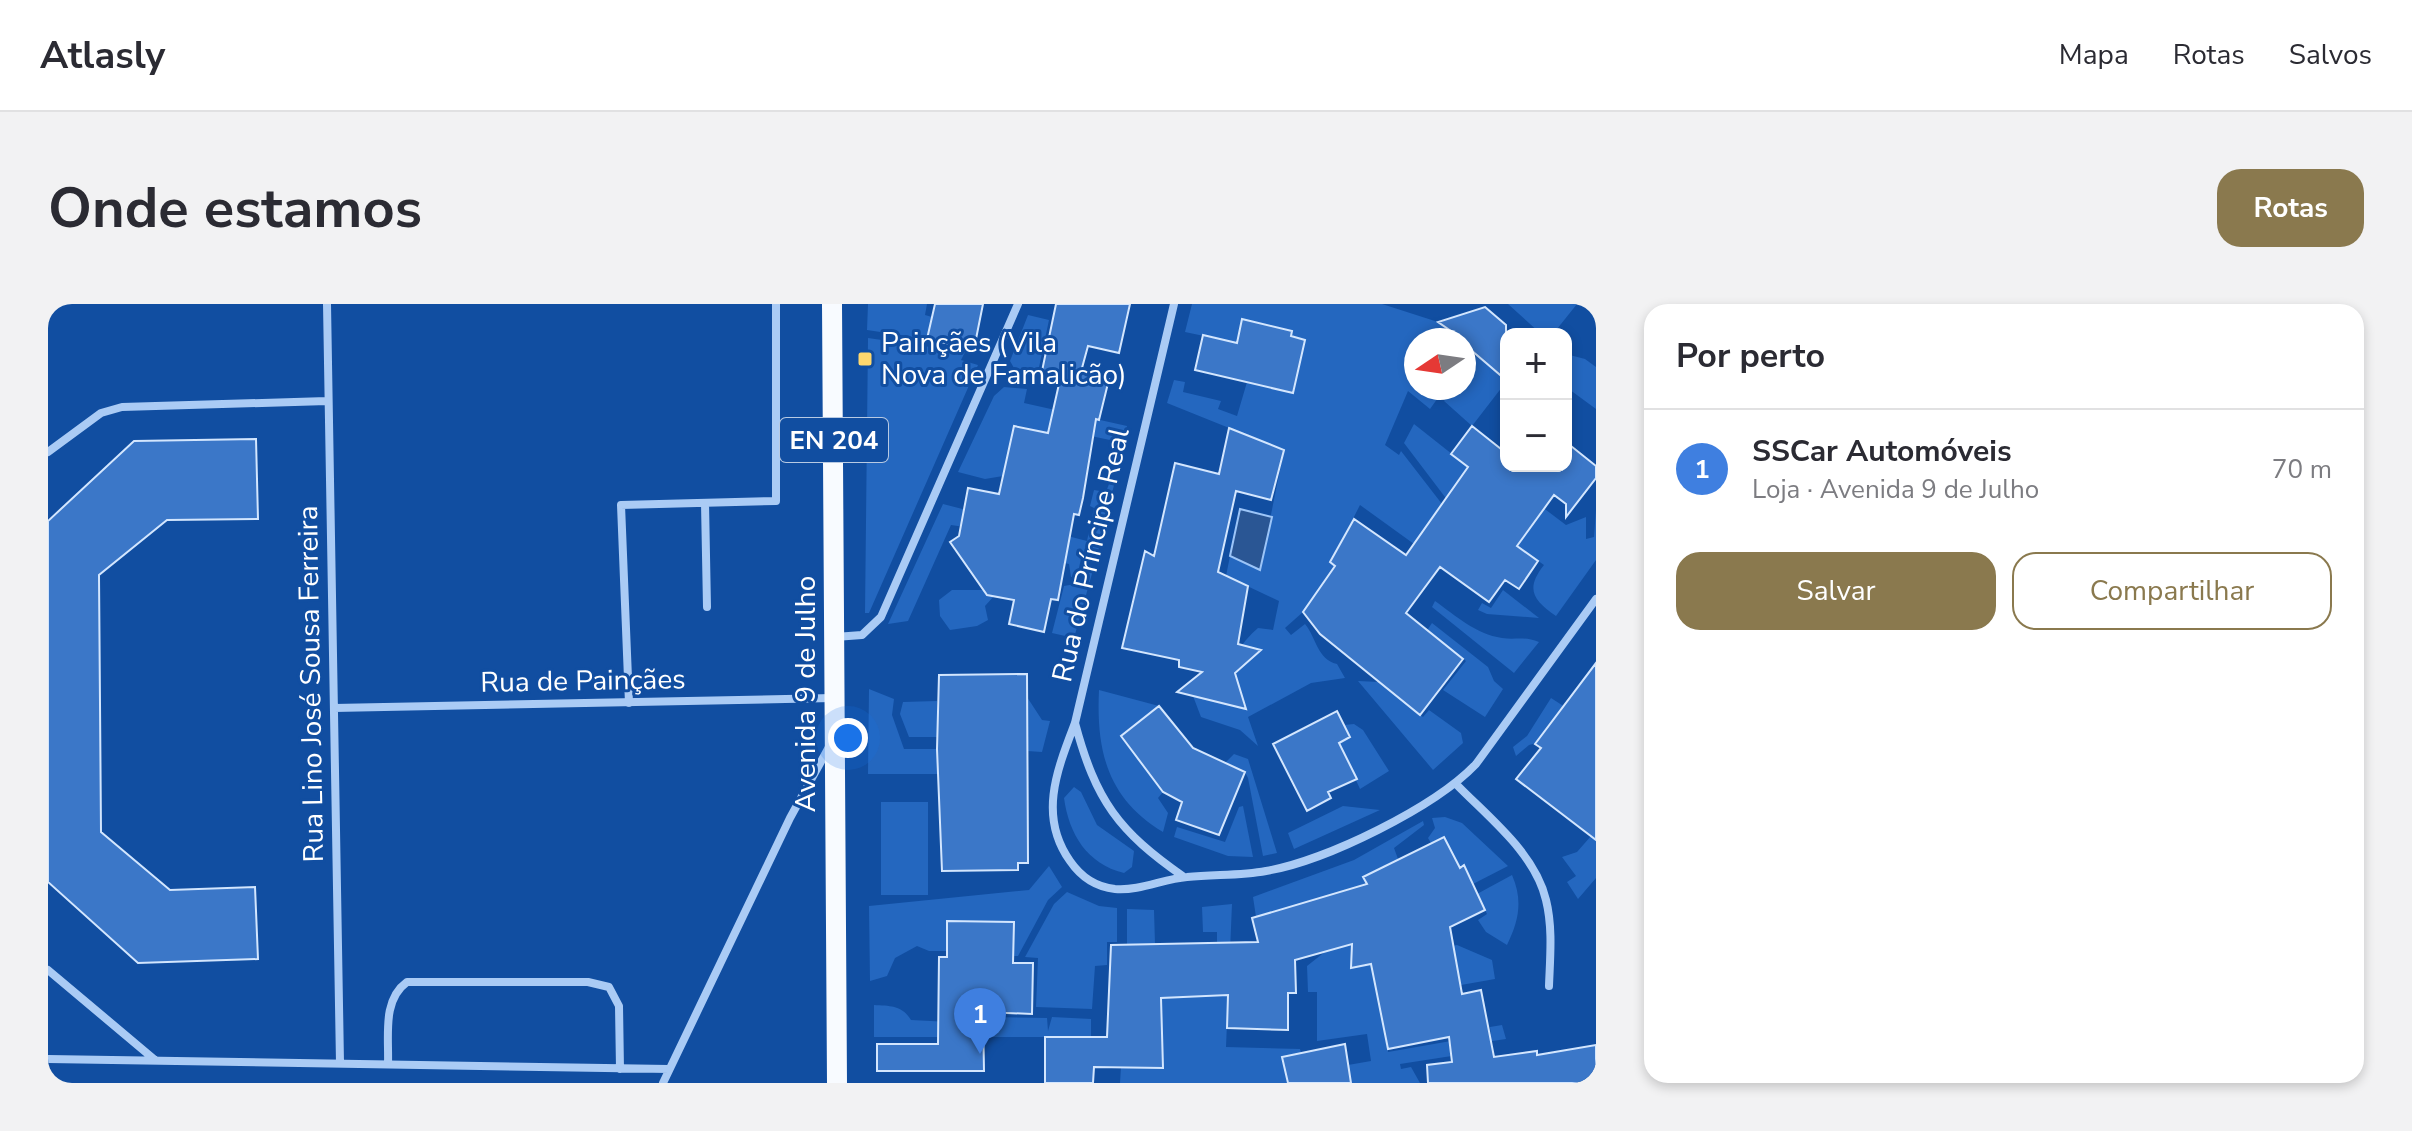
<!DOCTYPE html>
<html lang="pt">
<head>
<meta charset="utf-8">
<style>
  body { margin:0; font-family:"Nunito Sans",sans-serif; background:#f2f2f3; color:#2b2b33 }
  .controls { position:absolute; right:24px; top:24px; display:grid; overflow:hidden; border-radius:16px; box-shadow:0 4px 12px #0003 }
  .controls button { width:72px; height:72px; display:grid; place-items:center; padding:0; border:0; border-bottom:2px solid #e1e1e2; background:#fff; color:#2b2b33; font:40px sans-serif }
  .compass { position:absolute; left:1356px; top:24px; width:72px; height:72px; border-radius:50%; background:#fff; box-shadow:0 4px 12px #0003; rotate:257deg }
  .you { position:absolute; left:800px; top:434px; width:28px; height:28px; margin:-20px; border:6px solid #fff; border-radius:50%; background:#1a73e8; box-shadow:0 0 0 12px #1a73e833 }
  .badge { display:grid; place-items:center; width:52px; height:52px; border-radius:50%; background:#8a794e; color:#fff; font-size:26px; font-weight:700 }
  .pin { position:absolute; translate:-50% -66px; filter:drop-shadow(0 2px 4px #0008) }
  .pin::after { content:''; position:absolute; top:42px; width:28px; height:24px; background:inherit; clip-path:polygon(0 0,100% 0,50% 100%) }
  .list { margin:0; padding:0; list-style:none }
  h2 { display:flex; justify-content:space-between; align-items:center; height:104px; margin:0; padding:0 32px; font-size:34px }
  h2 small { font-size:26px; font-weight:400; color:#7c7c81 }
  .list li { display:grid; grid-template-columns:52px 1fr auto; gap:24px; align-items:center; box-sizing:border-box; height:120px; padding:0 32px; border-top:2px solid #e1e1e2 }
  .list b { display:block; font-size:30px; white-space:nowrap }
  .list p { margin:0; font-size:26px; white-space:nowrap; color:#7c7c81 }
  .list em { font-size:26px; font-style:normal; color:#7c7c81 }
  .actions { display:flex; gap:16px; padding:24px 32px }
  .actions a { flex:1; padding:18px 0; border:2px solid #8a794e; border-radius:24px; text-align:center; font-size:28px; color:#8a794e }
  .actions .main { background:#8a794e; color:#fff }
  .map { position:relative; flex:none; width:1548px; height:779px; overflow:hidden; border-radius:24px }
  header { display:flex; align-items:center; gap:48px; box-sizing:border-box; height:112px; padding:0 40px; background:#fff; border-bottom:2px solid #e1e1e2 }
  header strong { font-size:38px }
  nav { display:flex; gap:44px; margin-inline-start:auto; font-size:28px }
  .intro { display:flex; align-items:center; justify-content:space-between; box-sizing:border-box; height:192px; padding:0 48px }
  h1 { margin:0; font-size:56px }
  .button { padding:20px 36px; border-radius:24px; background:#8a794e; color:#fff; font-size:28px; font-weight:700 }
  main { display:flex; gap:48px; padding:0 48px }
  aside { flex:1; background:#fff; border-radius:24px; box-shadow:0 4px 12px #0003 }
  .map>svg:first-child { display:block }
</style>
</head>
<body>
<header>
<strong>Atlasly</strong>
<nav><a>Mapa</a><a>Rotas</a><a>Salvos</a></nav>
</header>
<div class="intro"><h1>Onde estamos</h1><a class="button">Rotas</a></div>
<main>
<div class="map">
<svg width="1548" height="779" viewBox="0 0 1548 779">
  <rect width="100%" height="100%" fill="#114ea1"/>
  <path fill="#2467bf" d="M 820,0 L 879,0 L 877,11 L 884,13 L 879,35 L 819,26 Z
    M 1144,0 L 1334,0 L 1390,18 L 1411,36 L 1368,36 L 1368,84 L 1397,84 L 1382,105 L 1360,87 L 1337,141 L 1351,151 L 1353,147 L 1394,200 L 1366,240 L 1312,201 L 1283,258 L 1310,282 L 1255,308 L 1237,324 L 1243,331 L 1257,320 C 1269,335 1269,355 1289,360 L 1297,374 L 1263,379 L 1200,413 L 1210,442 L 1192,426 L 1153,413 L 1145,392 L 1198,404 C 1186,367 1178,352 1210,324 L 1225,326 L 1231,297 L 1178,272 L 1182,252 L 1212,265 L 1236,146 L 1119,99 L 1126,76 L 1137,78 L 1135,88 L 1173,97 L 1170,105 L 1189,112 L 1199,78 L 1244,89 L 1257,36 L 1243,32 L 1244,27 L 1195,15 L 1189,39 L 1137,28 Z
    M 1460,0 L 1529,0 L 1505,30 L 1493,30 Z
    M 980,11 L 1001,16 L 990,68 L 966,64 L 962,57 Z
    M 820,34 L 917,48 L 913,56 L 930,61 L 821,309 L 817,309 Z
    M 1518,50 L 1537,55 L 1548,63 L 1548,105 L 1518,83 Z
    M 1429,51 L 1456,69 L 1458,78 L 1424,122 L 1396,97 L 1406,84 L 1416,84 L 1416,70 Z
    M 956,83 L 979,85 L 976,99 L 1079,122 L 1076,139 L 1024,128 L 1023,133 L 966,122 L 955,172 L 937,175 L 910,168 L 946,92 Z
    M 1366,120 L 1433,173 L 1441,163 L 1518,221 L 1538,213 L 1538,235 L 1546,233 L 1548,206 L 1548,256 L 1508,312 C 1485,296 1477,285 1496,261 L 1469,242 L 1482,224 L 1400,197 L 1356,139 Z
    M 1061,180 L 1066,181 L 1050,248 L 1048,254 L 1034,250 L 1029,273 L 1023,273 L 1021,260 C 980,251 944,225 903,221 L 860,317 L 840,320 L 895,200 L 1039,237 L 1046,204 L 1042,202 L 1046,186 L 1058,188 Z
    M 1045,266 L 1026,334 L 1004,329 L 1016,282 L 1032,279 L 1037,267 Z
    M 904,286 L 937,286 L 937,290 L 946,292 L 937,302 L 940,316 L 929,322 L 902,326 L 892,312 L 891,296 Z
    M 1455,286 L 1491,314 L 1439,310 L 1430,306 L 1434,299 L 1443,304 Z
    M 1387,297 C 1408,312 1428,330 1454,334 C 1468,336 1476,332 1491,338 L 1466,369 L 1384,303 Z
    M 1384,319 L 1440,363 L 1446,377 L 1455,385 L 1437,413 L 1395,386 L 1418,357 L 1390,335 L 1376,331 Z
    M 1310,377 L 1331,378 L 1375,413 L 1381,406 L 1413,429 L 1415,439 L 1385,466 Z
    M 821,385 L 846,395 L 844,411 L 856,445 L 889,445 L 890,470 L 820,470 Z
    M 1051,386 L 1111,402 L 1073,432 L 1115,488 L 1110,494 L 1120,509 L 1115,528 C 1060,495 1048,448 1051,386 Z
    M 979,393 L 994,416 L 1002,417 L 994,448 L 979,447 L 979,440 L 974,439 L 980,431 Z
    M 1503,394 L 1548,423 L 1481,441 L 1468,452 L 1465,443 L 1479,432 Z
    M 889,397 L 890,433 L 861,433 L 852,410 L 855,398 Z
    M 1306,420 L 1315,426 L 1341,467 L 1312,485 L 1291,439 L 1302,433 L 1296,421 Z
    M 1186,450 L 1200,455 L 1229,549 L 1215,552 L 1200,474 L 1197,468 L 1177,459 Z
    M 1026,483 L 1033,488 L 1049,521 L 1086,547 L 1084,563 L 1076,569 C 1039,560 1021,530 1016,494 Z
    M 833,498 L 880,498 L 880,591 L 833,591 Z
    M 1195,502 L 1205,553 L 1180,552 L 1126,533 L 1129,523 L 1177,538 L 1191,503 Z
    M 1295,502 L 1332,506 L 1246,545 L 1240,529 Z
    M 1397,513 L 1414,519 L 1460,562 L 1425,580 L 1416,562 L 1412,564 L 1396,533 L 1383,539 L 1380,534 L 1387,524 L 1384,514 Z
    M 1375,517 L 1376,521 L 1346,544 L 1350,555 L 1315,573 L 1327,598 L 1377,648 L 1409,641 L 1444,656 L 1447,675 L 1413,681 L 1407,653 L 1325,670 L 1340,748 L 1443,730 L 1442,723 L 1454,721 L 1458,735 L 1438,738 L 1423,749 L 1352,760 L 1353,765 L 1363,763 L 1372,779 L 1303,779 L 1300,761 L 1323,757 L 1319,730 L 1269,737 L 1269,688 L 1260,688 L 1259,662 L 1283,643 L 1277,593 L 1208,613 L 1205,593 L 1306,556 Z
    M 1543,532 L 1548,537 L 1548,574 L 1530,595 L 1519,578 L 1528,572 L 1514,553 L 1529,548 Z
    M 1001,562 L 1014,583 L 1000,596 L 970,652 L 966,652 L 966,618 L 900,617 L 899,647 L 881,647 L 869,642 L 847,654 L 839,672 L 822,677 L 821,602 L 981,586 Z
    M 1464,571 C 1475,596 1471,617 1459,641 L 1438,628 L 1430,616 L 1439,610 L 1429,590 Z
    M 1019,588 L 1051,602 L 1069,604 L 1069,638 L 1059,638 L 1059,661 L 1047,662 L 1044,705 L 988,703 L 990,654 L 977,653 L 1006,600 Z
    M 1184,600 L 1178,743 L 1252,745 L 1253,749 L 1235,753 L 1239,779 L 1072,779 L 1073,763 L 1115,763 L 1114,718 L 1101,695 L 1161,692 L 1160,664 L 1169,647 L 1169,628 L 1155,628 L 1154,603 Z
    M 1079,605 L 1106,606 L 1107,640 L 1079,641 Z
    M 826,701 C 842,702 854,701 863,716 L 942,720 L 943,713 L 999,714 L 1000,727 L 1004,713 L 1043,715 L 1043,733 L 826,733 Z"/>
  <path fill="#2a5694" stroke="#9cc5f8" stroke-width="2" d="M 1192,205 L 1224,213 L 1212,266 L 1182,252 Z"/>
  <path fill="#3b77c8" stroke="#d3e6fe" stroke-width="2" d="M 887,0 L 935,0 L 926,45 L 879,35 Z
    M 1008,0 L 1082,0 L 1071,49 L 1040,42 L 1034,64 L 1061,75 L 1051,116 L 1048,115 L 1035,194 L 1031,211 L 1026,210 L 1010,296 L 1003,295 L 996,328 L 961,320 L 966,296 L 939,291 L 902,238 L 911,232 L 920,184 L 951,190 L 966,122 L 1000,129 L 1013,71 L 994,67 Z
    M 1437,3 L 1458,21 L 1458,76 L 1416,40 L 1416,36 L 1390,18 Z
    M 1194,15 L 1244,27 L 1243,32 L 1257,36 L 1245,89 L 1147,66 L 1155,31 L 1189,39 Z
    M 1424,122 L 1458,149 L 1458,162 L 1518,162 L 1518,138 L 1548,162 L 1548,174 L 1518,213 L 1518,200 L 1506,191 L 1469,242 L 1490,257 L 1471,285 L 1457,276 L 1441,298 L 1392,263 L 1358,309 L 1415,355 L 1372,411 L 1272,330 L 1255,308 L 1287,262 L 1282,258 L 1306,215 L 1358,251 L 1420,163 L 1403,150 Z
    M 1181,124 L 1236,146 L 1223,196 L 1188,187 L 1170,268 L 1200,282 L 1190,340 L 1213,346 L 1187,369 L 1198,405 L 1129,388 L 1154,368 L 1131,363 L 1131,356 L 1074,344 L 1097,247 L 1106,252 L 1127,159 L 1171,170 Z
    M 208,135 L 210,215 L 119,216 L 51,271 L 53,528 L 122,586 L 207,583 L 210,655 L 90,659 L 0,578 L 0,217 L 86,137 Z
    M 1548,359 L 1548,536 L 1468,475 L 1493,444 L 1487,440 Z
    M 979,370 L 980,559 L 970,559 L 970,566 L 894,567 L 889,445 L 891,371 Z
    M 1111,402 L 1145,444 L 1197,468 L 1171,531 L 1128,516 L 1134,498 L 1115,488 L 1073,432 Z
    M 1289,407 L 1302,433 L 1291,439 L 1309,475 L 1280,488 L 1283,494 L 1259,507 L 1225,440 Z
    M 1396,533 L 1412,564 L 1416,561 L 1437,606 L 1402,623 L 1414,690 L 1433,686 L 1446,753 L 1489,747 L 1489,751 L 1548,741 L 1548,779 L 1380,779 L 1379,761 L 1404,758 L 1401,733 L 1340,745 L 1323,660 L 1303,664 L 1304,640 L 1247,656 L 1248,689 L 1240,689 L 1240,726 L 1179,724 L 1180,691 L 1113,694 L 1115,764 L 1046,763 L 1045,779 L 997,779 L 997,733 L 1059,733 L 1063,641 L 1210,638 L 1204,614 L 1319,580 L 1315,573 Z
    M 899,617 L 966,618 L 965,659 L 985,659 L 984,710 L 935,708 L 936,767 L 829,767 L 829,740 L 890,740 L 891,653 L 899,653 Z
    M 1297,740 L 1303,779 L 1240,779 L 1234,753 Z"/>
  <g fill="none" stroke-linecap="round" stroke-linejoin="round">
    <path stroke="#aacbf5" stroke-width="8" d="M 279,0 L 292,759
      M 1126,0 L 1027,419 C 1009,466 990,512 1022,557 C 1033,573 1048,583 1067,585 C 1092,587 1115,575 1139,573 C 1166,570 1192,572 1218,567 C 1278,557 1387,503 1428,460 L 1548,295
      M 0,148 L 53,109 L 74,103 L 279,97
      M 657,199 L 659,303
      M 787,333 L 814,331 L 833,313 L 970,0
      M 581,399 L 573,201 L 728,197 L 728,0
      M 286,404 L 785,394
      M 1027,419 C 1048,497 1070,527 1136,573
      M 1408,480 C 1441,514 1487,549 1498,596 C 1505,624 1502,654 1501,682
      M 0,666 L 107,756
      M 0,755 L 621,765
      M 340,760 C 341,732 334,696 359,678 L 540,678 L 561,683 L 571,702 L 572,765
      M 615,779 L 742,514 L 781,443"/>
    <path stroke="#f8fbff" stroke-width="20" d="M 784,0 L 789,779"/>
  </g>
  <rect fill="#ffd86e" stroke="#114ea1" stroke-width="3" x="809" y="47" width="16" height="16" rx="4"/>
  <g text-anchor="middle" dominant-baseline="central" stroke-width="6" stroke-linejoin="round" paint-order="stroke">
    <rect fill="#114ea1" stroke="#b8cae3" stroke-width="2" x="732" y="114" width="108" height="44" rx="6"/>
    <g font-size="26" font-weight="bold" fill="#fff">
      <text x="786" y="136">EN 204</text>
    </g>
    <g font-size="28" fill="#fff" stroke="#114ea1" text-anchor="start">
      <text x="833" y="39">Painçães (Vila<tspan x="833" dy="32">Nova de Famalicão)</tspan></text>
    </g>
    <g font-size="28" fill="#fff" stroke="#114ea1">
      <text transform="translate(1043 251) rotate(-77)">Rua do Príncipe Real</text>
      <text transform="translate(535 377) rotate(-1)">Rua de Painçães</text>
      <text transform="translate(263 380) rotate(-91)">Rua Lino José Sousa Ferreira</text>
      <text transform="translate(758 390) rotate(-90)">Avenida 9 de Julho</text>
    </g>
  </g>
</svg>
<div class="controls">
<button>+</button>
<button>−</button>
</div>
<svg class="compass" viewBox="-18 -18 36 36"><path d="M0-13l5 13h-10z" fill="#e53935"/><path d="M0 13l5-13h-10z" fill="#7c7c81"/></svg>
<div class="you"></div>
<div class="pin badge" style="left:932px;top:750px;background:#3f7fe0">1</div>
</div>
<aside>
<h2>Por perto<small></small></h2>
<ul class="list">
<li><span class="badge" style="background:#3f7fe0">1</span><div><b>SSCar Automóveis</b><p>Loja · Avenida 9 de Julho</p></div><em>70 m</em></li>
</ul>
<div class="actions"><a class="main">Salvar</a><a>Compartilhar</a></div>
</aside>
</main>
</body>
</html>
